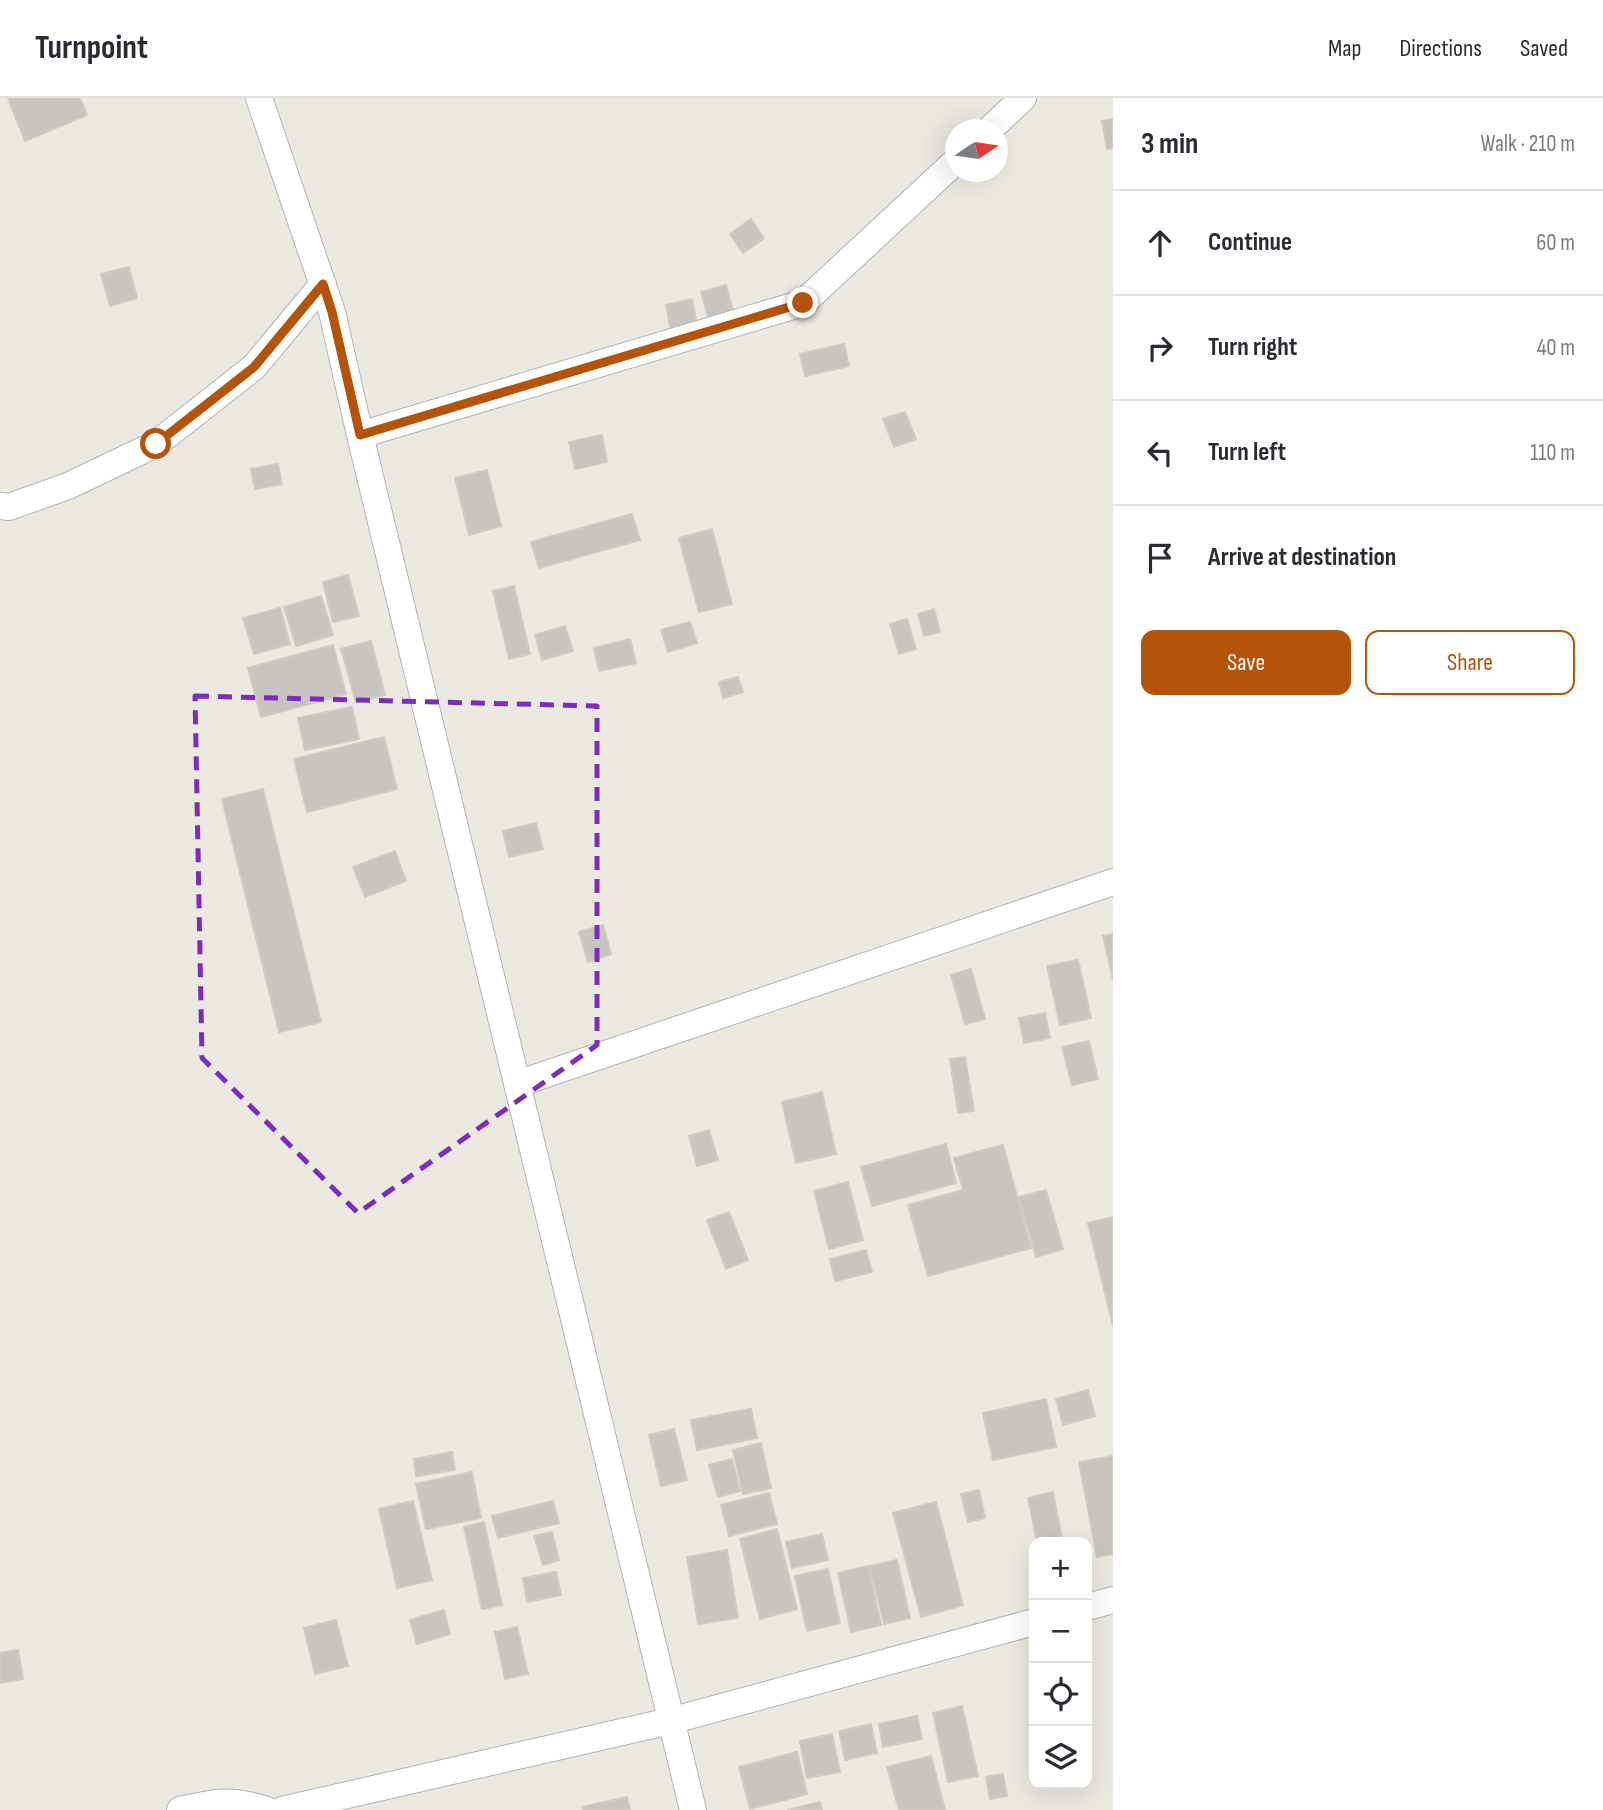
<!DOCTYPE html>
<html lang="en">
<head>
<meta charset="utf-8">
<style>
  body { margin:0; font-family:"Sofia Sans Condensed",sans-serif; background:#f2f2f3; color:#2b2b33 }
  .controls { position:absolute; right:21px; bottom:21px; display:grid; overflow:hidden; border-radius:14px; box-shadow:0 7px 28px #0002 }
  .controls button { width:63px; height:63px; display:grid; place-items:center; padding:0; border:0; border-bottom:2px solid #e1e1e2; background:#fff; color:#2b2b33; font:35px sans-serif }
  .compass { position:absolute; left:945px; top:21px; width:63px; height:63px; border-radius:50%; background:#fff; box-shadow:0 7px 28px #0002; rotate:77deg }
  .stop { position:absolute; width:21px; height:21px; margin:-16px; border:5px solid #b45309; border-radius:50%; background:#fff }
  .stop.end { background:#b45309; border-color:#fff; box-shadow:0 2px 7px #0008 }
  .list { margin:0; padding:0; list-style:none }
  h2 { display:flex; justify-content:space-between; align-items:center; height:91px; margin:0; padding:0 28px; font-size:30px }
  h2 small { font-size:23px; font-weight:400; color:#7c7c81 }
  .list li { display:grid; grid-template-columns:46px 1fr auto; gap:21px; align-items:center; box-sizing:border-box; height:105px; padding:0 28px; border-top:2px solid #e1e1e2 }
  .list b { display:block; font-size:26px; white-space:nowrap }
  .list em { font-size:23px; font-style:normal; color:#7c7c81 }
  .actions { display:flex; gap:14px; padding:21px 28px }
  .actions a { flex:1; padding:16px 0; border:2px solid #b45309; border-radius:14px; text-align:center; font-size:24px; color:#b45309 }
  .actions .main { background:#b45309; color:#fff }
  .icon { flex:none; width:38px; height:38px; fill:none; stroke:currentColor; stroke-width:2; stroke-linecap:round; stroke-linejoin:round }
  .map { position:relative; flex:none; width:1113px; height:1712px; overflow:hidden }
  header { display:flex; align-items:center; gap:42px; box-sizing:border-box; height:98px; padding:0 35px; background:#fff; border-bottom:2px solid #e1e1e2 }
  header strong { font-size:33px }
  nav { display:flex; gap:38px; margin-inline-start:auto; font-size:24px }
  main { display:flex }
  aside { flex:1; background:#fff }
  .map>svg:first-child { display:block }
</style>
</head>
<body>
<header>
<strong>Turnpoint</strong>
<nav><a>Map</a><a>Directions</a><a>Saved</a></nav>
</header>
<main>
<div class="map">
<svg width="1113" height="1712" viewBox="0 0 1113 1712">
  <rect width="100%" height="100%" fill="#ece9e3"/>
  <path fill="#c8c4c0" stroke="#d0cac2" stroke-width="2" d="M 8,0 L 80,0 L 87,17 L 25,43 Z
    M 1113,21 L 1113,50 L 1107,51 L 1102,23 Z
    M 751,121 L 764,140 L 743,155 L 730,136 Z
    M 129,169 L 137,200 L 110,208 L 101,176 Z
    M 726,187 L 734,216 L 709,223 L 701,194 Z
    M 692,201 L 697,227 L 671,233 L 666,207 Z
    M 844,246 L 849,268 L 805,278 L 800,256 Z
    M 905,314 L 916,341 L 894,349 L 883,321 Z
    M 602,337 L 607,364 L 575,371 L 569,344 Z
    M 278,366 L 282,386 L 255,391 L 251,371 Z
    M 487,372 L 501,428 L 469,437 L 455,380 Z
    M 632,416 L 640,442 L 539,470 L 531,444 Z
    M 712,431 L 732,506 L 699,514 L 679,440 Z
    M 348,477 L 359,518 L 333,524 L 323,484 Z
    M 514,488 L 530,556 L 509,561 L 493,493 Z
    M 321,498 L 333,537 L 296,548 L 284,509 Z
    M 280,510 L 290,546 L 254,556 L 243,520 Z
    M 934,511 L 940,534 L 924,538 L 918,516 Z
    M 907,521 L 916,551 L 899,556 L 890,526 Z
    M 690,524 L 697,545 L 668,554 L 661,532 Z
    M 565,528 L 573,553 L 542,562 L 535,537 Z
    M 630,541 L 636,565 L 599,573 L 594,550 Z
    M 371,543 L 385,597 L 356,604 L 341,551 Z
    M 333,547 L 346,596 L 261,619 L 248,570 Z
    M 738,579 L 743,594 L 723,600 L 719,584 Z
    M 352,609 L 359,641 L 305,652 L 298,620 Z
    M 384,639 L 397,691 L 307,714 L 294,661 Z
    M 263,691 L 321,924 L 279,934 L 222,701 Z
    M 536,725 L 543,751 L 509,759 L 503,733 Z
    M 395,753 L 406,783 L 365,799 L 353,769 Z
    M 603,827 L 611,856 L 588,864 L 579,834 Z
    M 1113,836 L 1113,882 L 1103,838 Z
    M 1078,862 L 1091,920 L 1060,927 L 1047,868 Z
    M 971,871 L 985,921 L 965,926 L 951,877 Z
    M 1045,915 L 1050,940 L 1024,945 L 1019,920 Z
    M 1089,943 L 1098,981 L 1072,987 L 1062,949 Z
    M 965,959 L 974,1013 L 958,1015 L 950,961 Z
    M 822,994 L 836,1056 L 796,1065 L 782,1004 Z
    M 709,1032 L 718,1062 L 697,1068 L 689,1038 Z
    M 946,1046 L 956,1085 L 872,1108 L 861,1069 Z
    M 1003,1047 L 1031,1150 L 928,1178 L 908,1107 L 963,1092 L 954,1060 Z
    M 848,1084 L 863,1142 L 829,1151 L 814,1093 Z
    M 1046,1092 L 1063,1151 L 1036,1159 L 1019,1099 Z
    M 729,1114 L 748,1162 L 726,1171 L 707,1122 Z
    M 1113,1119 L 1113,1228 L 1088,1125 Z
    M 866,1152 L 872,1174 L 835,1183 L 830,1161 Z
    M 1088,1292 L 1095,1318 L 1063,1327 L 1056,1301 Z
    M 1046,1301 L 1056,1349 L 993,1362 L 983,1315 Z
    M 751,1311 L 757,1340 L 697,1352 L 691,1322 Z
    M 674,1331 L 687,1382 L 661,1388 L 649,1337 Z
    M 761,1345 L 771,1390 L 743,1396 L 733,1352 Z
    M 452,1354 L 455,1372 L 416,1378 L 414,1361 Z
    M 1113,1358 L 1113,1456 L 1097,1459 L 1079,1364 Z
    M 732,1361 L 740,1393 L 718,1399 L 709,1367 Z
    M 472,1374 L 481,1420 L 426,1431 L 416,1386 Z
    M 979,1392 L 985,1420 L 968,1424 L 961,1396 Z
    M 1053,1394 L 1062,1441 L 1037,1444 L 1028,1400 Z
    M 769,1395 L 777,1426 L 729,1438 L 721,1407 Z
    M 413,1403 L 432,1482 L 397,1490 L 379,1411 Z
    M 553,1403 L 559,1425 L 498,1440 L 492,1418 Z
    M 936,1404 L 963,1507 L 921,1519 L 893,1415 Z
    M 484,1424 L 502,1507 L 482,1511 L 464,1429 Z
    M 777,1431 L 797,1511 L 760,1521 L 740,1441 Z
    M 552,1434 L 559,1462 L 543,1467 L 534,1438 Z
    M 822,1436 L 828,1462 L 792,1470 L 786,1444 Z
    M 727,1452 L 738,1520 L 698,1526 L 687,1459 Z
    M 897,1462 L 910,1520 L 884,1526 L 870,1468 Z
    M 868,1468 L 881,1527 L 851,1534 L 838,1475 Z
    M 828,1471 L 840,1525 L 807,1533 L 795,1478 Z
    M 556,1474 L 561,1497 L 527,1504 L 523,1480 Z
    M 444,1512 L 450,1536 L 417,1546 L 410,1522 Z
    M 336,1522 L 348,1568 L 315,1576 L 304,1530 Z
    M 517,1529 L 528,1576 L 505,1581 L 495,1534 Z
    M 18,1552 L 23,1581 L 0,1585 L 0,1555 Z
    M 962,1608 L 978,1678 L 948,1684 L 933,1615 Z
    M 917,1618 L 922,1641 L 883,1649 L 879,1626 Z
    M 871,1626 L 877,1655 L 845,1662 L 839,1633 Z
    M 832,1636 L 840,1674 L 807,1680 L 800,1643 Z
    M 797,1654 L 807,1696 L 750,1711 L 739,1669 Z
    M 931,1658 L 945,1712 L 899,1712 L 887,1669 Z
    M 1003,1676 L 1007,1698 L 990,1701 L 986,1679 Z
    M 627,1699 L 630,1712 L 583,1712 L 582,1709 Z
    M 820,1704 L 822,1712 L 787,1712 Z"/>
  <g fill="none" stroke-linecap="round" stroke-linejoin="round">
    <g stroke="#b0b4b7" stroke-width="28">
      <path id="street" d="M 259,0 L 332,214 L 360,337 L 693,1712
        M 989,32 L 1023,0
        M 360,337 L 803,205 L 956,63
        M 0,408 L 9,409 L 68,388 L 156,346 L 254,269 L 323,186
        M 517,986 L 1113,784
        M 1087,1509 L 1113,1502
        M 180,1712 C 216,1704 230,1700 267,1712
        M 282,1712 L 670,1623 L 1034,1524"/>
    </g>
    <use href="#street" stroke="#fff" stroke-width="26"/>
  </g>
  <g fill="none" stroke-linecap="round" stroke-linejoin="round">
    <path stroke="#b45309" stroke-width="9" d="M 156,346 L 254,269 L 323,186 L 332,214 L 360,337 L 803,205"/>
  </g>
  <path fill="none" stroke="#7b2cbf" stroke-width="5" stroke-dasharray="14 9" stroke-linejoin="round" d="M 195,598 L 597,608 L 597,947 L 358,1115 L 202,960 Z"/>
</svg>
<div class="controls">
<button>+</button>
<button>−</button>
<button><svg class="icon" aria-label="locate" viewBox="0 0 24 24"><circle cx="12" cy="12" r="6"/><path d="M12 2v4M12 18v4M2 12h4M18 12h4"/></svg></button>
<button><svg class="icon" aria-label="layers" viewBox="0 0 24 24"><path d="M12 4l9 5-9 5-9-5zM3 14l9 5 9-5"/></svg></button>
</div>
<svg class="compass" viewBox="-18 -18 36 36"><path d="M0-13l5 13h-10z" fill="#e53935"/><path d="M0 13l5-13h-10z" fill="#7c7c81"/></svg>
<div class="stop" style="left:156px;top:346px"></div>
<div class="stop end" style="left:803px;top:205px"></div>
</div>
<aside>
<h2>3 min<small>Walk · 210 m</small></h2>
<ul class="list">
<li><svg class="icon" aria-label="ahead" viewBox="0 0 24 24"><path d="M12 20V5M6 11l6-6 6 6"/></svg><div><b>Continue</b></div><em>60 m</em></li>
<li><svg class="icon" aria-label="right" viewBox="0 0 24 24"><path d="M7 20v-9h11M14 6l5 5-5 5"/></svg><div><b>Turn right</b></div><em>40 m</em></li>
<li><svg class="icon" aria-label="left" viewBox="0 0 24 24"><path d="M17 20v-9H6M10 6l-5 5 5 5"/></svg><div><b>Turn left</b></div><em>110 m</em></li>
<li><svg class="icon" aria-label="arrive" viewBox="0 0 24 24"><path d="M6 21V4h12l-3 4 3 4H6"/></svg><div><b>Arrive at destination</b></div></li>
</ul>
<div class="actions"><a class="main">Save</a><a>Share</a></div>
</aside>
</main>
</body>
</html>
